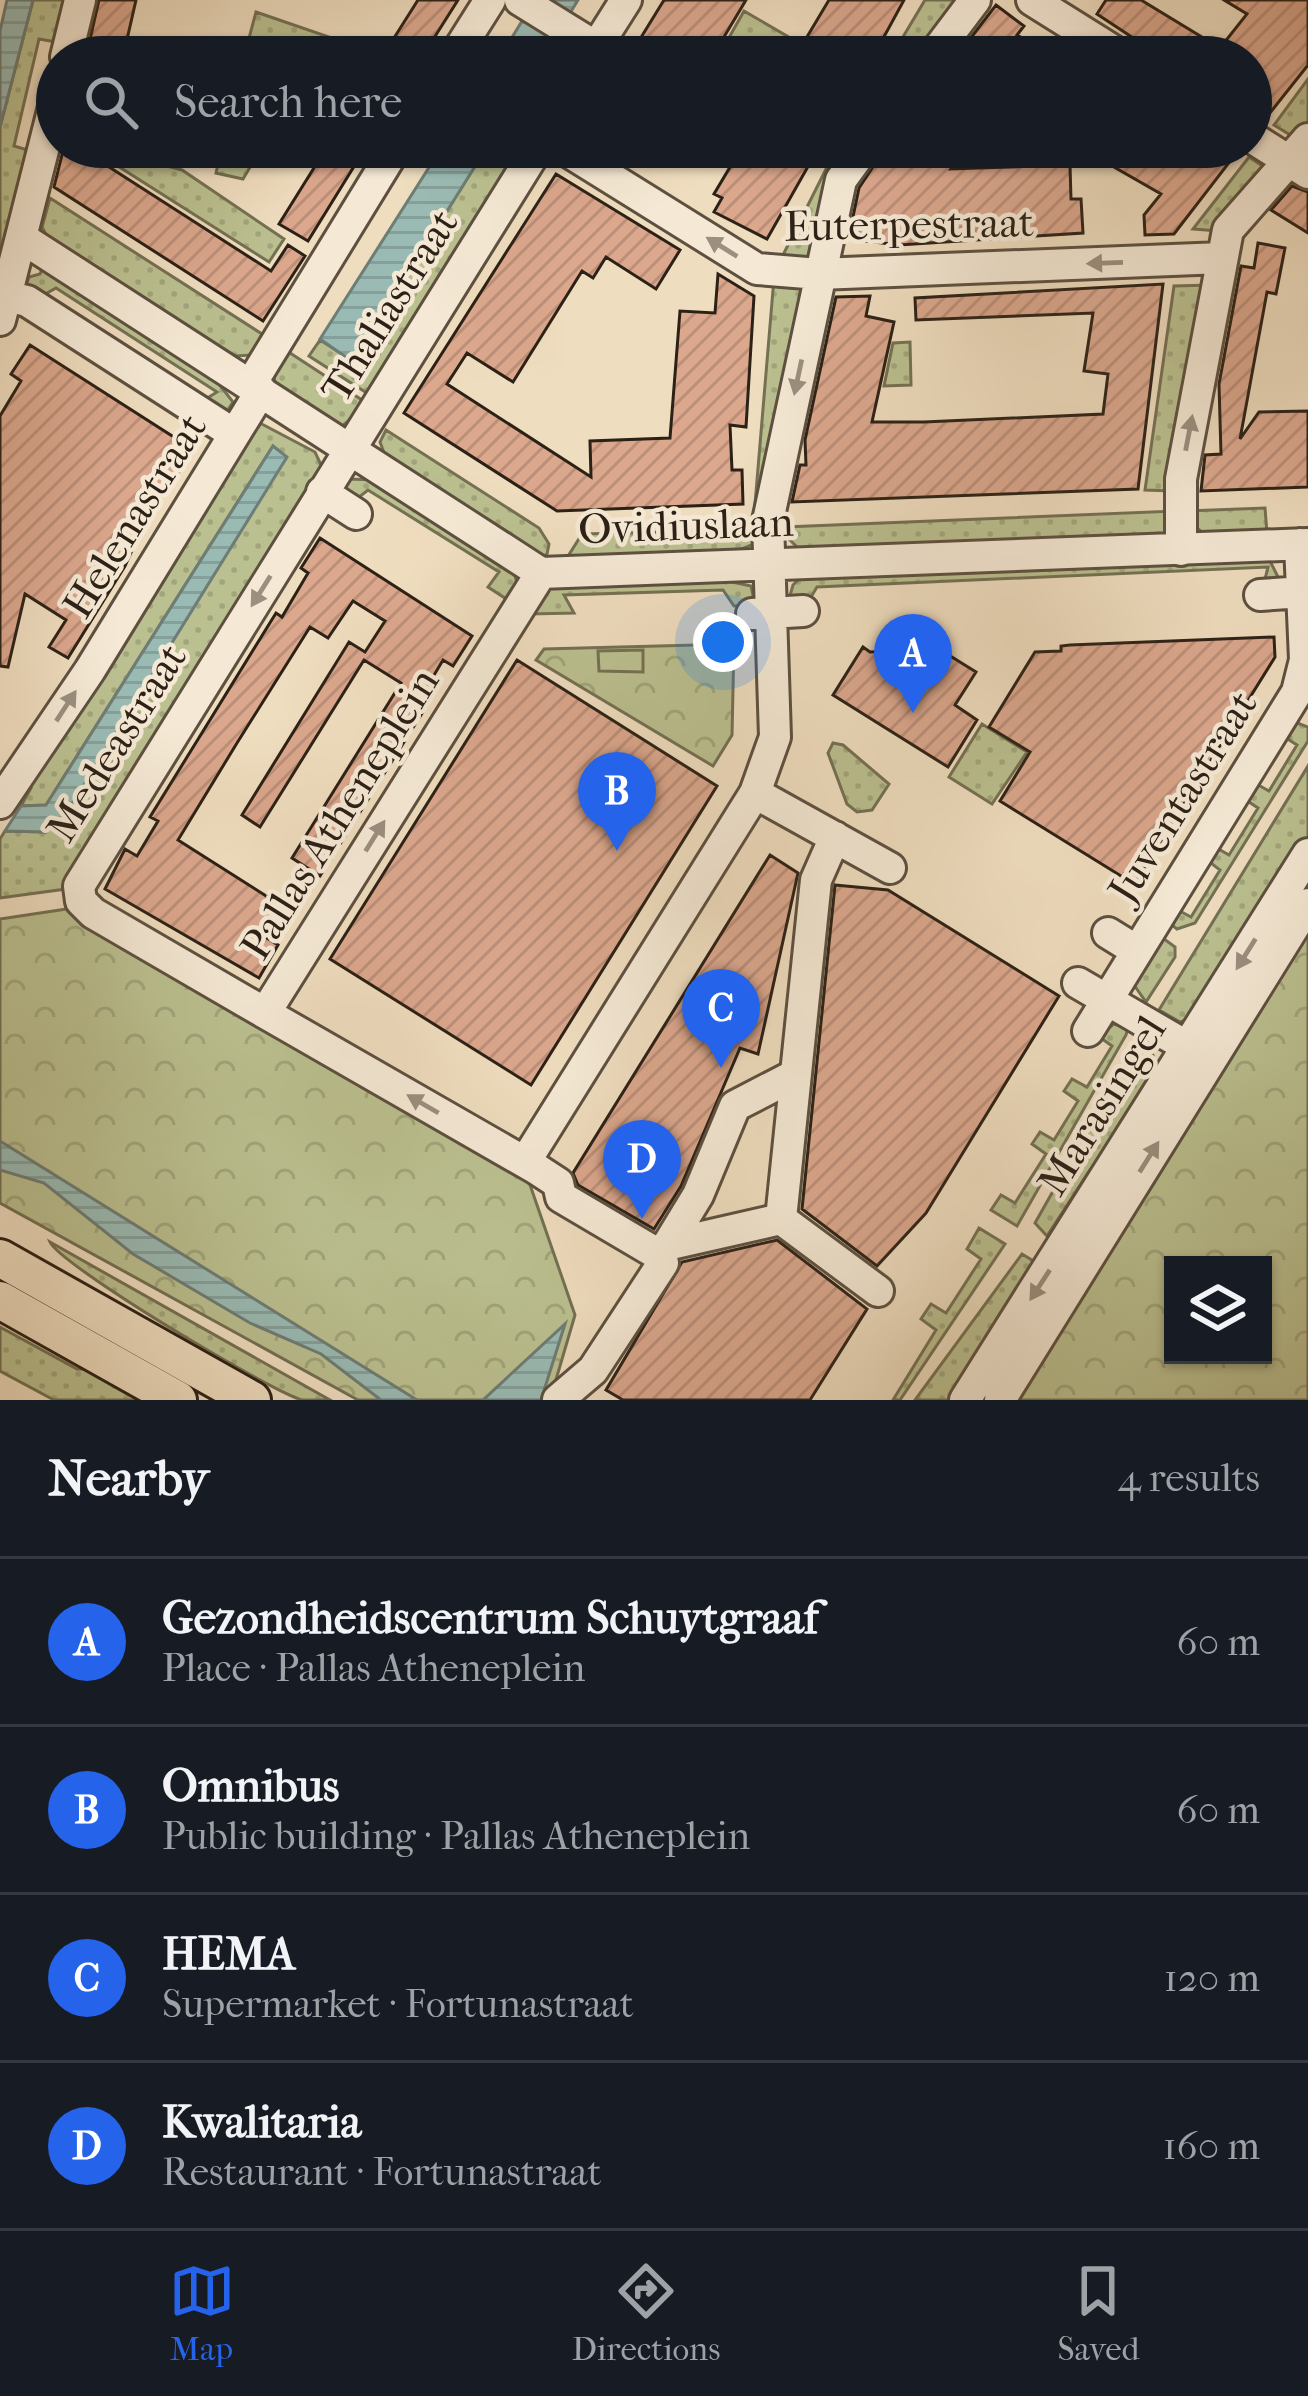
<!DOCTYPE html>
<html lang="en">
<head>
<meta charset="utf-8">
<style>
  body { margin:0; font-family:"IM FELL French Canon",serif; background:#20242c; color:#f1f3f6 }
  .controls { position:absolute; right:36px; bottom:36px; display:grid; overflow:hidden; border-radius:0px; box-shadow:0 3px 9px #0004 }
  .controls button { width:108px; height:108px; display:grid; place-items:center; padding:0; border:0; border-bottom:3px solid #363941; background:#171b24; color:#f1f3f6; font:60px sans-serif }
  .you { position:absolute; left:723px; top:642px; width:42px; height:42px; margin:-30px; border:9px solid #fff; border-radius:50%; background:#1a73e8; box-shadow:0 0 0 18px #1a73e833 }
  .badge { display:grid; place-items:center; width:78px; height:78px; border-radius:50%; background:#2563eb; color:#fff; font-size:39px; font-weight:700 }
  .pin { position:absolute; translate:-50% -99px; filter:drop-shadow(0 3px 6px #0008) }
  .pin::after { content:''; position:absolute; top:63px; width:42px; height:36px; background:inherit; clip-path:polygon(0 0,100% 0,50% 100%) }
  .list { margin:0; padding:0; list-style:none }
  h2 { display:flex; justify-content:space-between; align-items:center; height:156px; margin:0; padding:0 48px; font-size:51px }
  h2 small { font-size:39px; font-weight:400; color:#9ea1a6 }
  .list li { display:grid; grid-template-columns:78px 1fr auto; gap:36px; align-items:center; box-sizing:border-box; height:168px; padding:0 48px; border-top:3px solid #363941 }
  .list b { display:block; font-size:45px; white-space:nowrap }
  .list p { margin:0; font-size:39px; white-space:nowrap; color:#9ea1a6 }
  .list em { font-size:39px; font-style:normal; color:#9ea1a6 }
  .icon { flex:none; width:66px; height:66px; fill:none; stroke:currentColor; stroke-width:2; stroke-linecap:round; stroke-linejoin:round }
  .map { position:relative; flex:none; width:1308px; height:1400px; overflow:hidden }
  .search { position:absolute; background:#171b24; box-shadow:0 3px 9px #0004; left:36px; right:36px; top:36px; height:132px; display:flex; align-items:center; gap:30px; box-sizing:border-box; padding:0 42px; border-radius:66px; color:#9ea1a6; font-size:45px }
  .sheet { height:828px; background:#171b24 }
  nav { display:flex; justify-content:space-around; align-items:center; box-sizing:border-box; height:168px; border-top:3px solid #363941; background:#171b24; font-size:33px; color:#9ea1a6 }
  nav a { display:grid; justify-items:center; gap:6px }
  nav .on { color:#2563eb }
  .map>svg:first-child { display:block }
</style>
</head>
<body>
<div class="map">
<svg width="1308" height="1400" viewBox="0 0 1308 1400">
  <defs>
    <pattern id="grass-dots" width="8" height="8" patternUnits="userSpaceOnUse" patternTransform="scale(3)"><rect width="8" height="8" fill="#bbc090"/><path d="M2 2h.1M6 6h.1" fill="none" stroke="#a1a57b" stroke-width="1.8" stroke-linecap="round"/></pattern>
    <pattern id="park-crowns" width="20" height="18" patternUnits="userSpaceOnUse" patternTransform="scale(3)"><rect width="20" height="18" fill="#bbc090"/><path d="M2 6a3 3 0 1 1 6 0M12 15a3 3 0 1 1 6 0" fill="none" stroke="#a1a57b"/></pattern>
    <pattern id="water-rules" width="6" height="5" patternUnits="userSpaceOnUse" patternTransform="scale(3)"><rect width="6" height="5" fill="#9abbb4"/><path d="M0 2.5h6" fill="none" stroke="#85a09a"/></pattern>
    <pattern id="building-hatch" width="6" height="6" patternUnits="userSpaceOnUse" patternTransform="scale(3)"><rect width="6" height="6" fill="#dba78d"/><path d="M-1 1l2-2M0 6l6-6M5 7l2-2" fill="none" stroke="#bc8f79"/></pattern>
  </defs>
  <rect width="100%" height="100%" fill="#efddbf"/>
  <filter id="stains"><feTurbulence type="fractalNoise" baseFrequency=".00167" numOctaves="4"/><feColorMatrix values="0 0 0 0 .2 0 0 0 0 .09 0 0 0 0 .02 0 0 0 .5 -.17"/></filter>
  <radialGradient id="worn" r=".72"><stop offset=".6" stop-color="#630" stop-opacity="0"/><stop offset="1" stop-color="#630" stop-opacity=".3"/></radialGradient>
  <path fill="url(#grass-dots)" stroke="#747053" stroke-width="3" d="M 33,0 L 69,0 L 56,42 L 39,39 L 14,146 L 31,151 L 0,283 L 0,127 Z
    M 925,0 L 965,0 L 923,57 L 891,57 Z
    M 744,11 L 799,43 L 790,57 L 718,57 Z
    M 256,12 L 329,37 L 316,57 L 244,57 Z
    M 1308,79 L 1308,134 L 1300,141 L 1274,125 Z
    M 154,147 L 151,162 L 182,170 L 284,239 L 269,262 L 91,149 Z
    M 222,147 L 262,147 L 243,179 L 216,173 Z
    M 487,147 L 528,147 L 373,397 L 309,356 L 320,340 L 353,361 Z
    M 837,147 L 858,147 L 808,264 L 781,259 Z
    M 976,147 L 1063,147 L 1081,158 L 965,162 Z
    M 1249,157 L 1270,171 L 1218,231 L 1193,229 Z
    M 50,198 L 262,334 L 252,355 L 234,356 L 50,243 L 42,227 Z
    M 43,267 L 221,380 L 219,384 L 233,402 L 223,417 L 201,402 L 217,392 L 56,288 L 40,297 L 24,291 L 29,277 L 40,274 Z
    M 774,278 L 806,280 L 754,516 Z
    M 1211,285 L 1172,491 L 1145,490 L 1174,286 Z
    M 910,342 L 911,385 L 884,386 L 893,343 Z
    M 284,349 L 368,404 L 340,428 L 277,389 L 272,370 Z
    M 258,422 L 315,452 L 323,469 L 73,888 L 0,898 L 0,839 L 5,831 L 46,832 L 286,457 L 273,446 L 46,805 L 21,806 L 31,788 L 26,785 Z
    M 386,430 L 539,528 L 549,544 L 547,554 L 540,558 L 386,458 L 380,442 Z
    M 348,479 L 377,480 L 514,572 L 518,587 L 511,602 L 488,587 L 499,572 L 368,490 L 354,501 L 339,490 Z
    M 1265,508 L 1267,533 C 1235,535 1198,548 1187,511 Z
    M 1175,511 L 1167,534 L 1157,538 L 802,552 L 783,533 L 785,527 Z
    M 755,530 L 754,544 L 727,555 L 565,561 L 582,534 Z
    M 1267,555 L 1282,585 L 1263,587 L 1268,567 L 817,587 L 808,602 L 789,599 L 793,585 L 805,573 Z
    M 731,576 L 732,582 L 751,586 L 755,605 L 734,606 L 723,590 L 564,595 L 574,613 L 531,614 L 550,586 Z
    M 1292,721 L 1308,727 L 1308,741 L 1195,923 L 1177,929 L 1168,922 L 1176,909 L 1191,917 L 1220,870 L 1207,860 L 1215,847 L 1229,855 L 1258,808 L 1243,798 L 1253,782 L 1269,791 L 1297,745 L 1283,736 Z
    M 982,724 L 1027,752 L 992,804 L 949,777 Z
    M 833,743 L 843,745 L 889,784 L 872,810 L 857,812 L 847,804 L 828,753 Z
    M 1308,766 L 1308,837 L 1198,1017 L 1180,1022 L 1159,1010 Z
    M 1160,936 L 1175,947 L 1175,957 L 1146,1002 L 1134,985 Z
    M 1114,1024 L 1128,1028 L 1126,1035 L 1017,1226 L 991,1210 L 1001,1195 L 1015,1203 L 1046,1154 L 1032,1144 L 1040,1132 L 1054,1140 L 1078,1101 L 1064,1091 L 1072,1079 L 1087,1087 L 1112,1046 L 1098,1036 Z
    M 1140,1037 C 1183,1073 1123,1139 1101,1175 L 1090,1170 L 1047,1236 L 1035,1223 Z
    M 979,1228 L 1005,1244 L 900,1400 L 893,1400 L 936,1330 L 921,1319 L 931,1304 L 946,1313 L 981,1259 L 967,1249 Z
    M 50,1242 L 330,1400 C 322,1400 310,1400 302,1400 C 268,1390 60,1265 50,1242 Z
    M 1022,1254 L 1035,1262 L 950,1400 L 915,1400 Z
    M 0,1327 L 77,1369 L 98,1369 L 152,1400 L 54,1400 L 0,1371 Z"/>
  <path fill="url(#park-crowns)" stroke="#747053" stroke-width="3" fill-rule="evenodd" d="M 734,644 L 732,735 L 713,766 L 536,660 L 544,649 Z
    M 80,907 L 85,926 L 528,1179 L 575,1315 L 550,1400 L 358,1400 L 0,1203 L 0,919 Z
    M 1308,918 L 1308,1400 L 1008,1400 ZM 1173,1265 L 1263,1265 L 1263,1355 L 1173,1355 Z"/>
  <path fill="#bbc090" stroke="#747053" stroke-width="3" d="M 643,650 L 643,672 L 599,671 L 598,651 Z"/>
  <path fill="url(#water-rules)" stroke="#6e7d75" stroke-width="3" d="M 7,0 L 33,0 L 0,127 L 0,31 Z
    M 535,0 L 578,0 L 543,57 L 500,57 Z
    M 442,147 L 487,147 L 353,362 L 320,339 Z
    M 273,446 L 287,457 L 64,817 L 46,832 L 5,831 L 21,806 L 46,805 Z
    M 0,1141 L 417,1400 L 381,1400 L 321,1354 L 250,1323 L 133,1254 L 44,1183 L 0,1170 Z
    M 565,1324 L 541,1400 L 483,1400 Z"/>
  <path fill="url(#building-hatch)" stroke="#2c2116" stroke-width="3" d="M 99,0 L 136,0 L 123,57 L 86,57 Z
    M 418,0 L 458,0 L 422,57 L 382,57 Z
    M 664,0 L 746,0 L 712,57 L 629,57 Z
    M 829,0 L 904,0 L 873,57 L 795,57 Z
    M 1106,0 L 1141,0 L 1220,48 L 1247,14 L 1224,0 L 1308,0 L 1308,65 L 1266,118 L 1251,107 L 1251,57 L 1156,53 L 1097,14 Z
    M 996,5 L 1024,26 L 1017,35 L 1056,57 L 956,57 Z
    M 64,147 L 78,147 L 271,271 L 288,245 L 305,256 L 263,321 L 54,187 Z
    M 327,147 L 366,147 L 308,241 L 279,224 Z
    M 742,147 L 819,147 L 767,239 L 714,212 L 722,198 L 714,194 Z
    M 886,147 L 968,147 L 951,169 L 1070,165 L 1071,199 L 1081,199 L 1083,233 L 899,245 L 865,241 L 867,235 L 850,231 L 859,188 Z
    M 1079,147 L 1234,147 L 1238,151 L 1174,234 L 1145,235 L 1144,215 L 1161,194 Z
    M 556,174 L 680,250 L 656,289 L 606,257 L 593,278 L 582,271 L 513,382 L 467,353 L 447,384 L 591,477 L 590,441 L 670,438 L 680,311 L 715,313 L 718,274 L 754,296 L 746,427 L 730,425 L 732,470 L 742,470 L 743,504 L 557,511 L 404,413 Z
    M 1292,186 L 1308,192 L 1308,233 L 1271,210 Z
    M 1258,243 L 1285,248 L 1276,294 L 1267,292 L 1240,439 L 1259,412 L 1308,411 L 1308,487 L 1201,491 L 1205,455 L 1221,454 L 1219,384 L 1241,266 L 1254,268 Z
    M 1163,284 L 1138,489 L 792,502 L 800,465 L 806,465 L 805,440 L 836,297 L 870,296 L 866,316 L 894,322 L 872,422 L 924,422 L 1103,414 L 1108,374 L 1084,371 L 1093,313 L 916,320 L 915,298 Z
    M 30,345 L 194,450 L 146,519 L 125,566 L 68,658 L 49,647 L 66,620 L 25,594 L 8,667 L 0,666 L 0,416 L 21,381 L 11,374 Z
    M 320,538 L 472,636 L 453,666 L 443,660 L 418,702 L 426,707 L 320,876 L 292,858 L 401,683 L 364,660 L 260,827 L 242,815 L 349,642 L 365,652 L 385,621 L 353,601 L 328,638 L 310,627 L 237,743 L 178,840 L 285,908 L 267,938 L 278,945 L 259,978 L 105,889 L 125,849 L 137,856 L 158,821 L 150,817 L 276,613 L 282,617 L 308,573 L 301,568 Z
    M 1274,637 L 1275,657 L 1134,884 L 1000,801 L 1030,752 L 989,727 L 1035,652 L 1061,651 L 1061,646 L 1070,645 Z
    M 863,647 L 870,652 L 939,649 L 976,672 L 955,705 L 977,720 L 948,767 L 833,695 Z
    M 517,660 L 717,786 L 531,1085 L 330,959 Z
    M 770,855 L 798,873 L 758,1054 L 740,1048 L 681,1186 L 654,1229 L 578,1185 L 573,1173 Z
    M 835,885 L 888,890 L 1059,996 L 926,1213 L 877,1266 L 802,1209 Z
    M 777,1240 L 867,1309 L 810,1400 L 623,1400 L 606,1390 L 682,1262 Z"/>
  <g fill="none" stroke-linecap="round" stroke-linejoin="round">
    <g stroke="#5d5040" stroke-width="36">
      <path id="minor" d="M 520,0 L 596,47
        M 1032,0 L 1123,57
        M 66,57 L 80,0
        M 454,57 L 490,0
        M 590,57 L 626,0
        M 932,57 L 975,0
        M 1251,137 L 1308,173
        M 561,147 L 757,269 L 819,274 L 1222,258
        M 22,238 L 541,573 L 1308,544
        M 6,296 L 27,301 L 234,434
        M 0,320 L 57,95
        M 251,384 L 396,147
        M 322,492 L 356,514
        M 1181,550 L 1181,479 L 1228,230 L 1308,139
        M 541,573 L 265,1013 L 535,1168 L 558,1183 L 561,1197 L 661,1256
        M 1260,595 L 1303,592
        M 752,614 L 803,611
        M 755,793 L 890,868
        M 0,803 L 90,670 L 261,391
        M 1108,933 L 1137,951
        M 1078,983 L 1205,1057
        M 265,1013 L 93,913 L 81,901 L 79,886 L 538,147
        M 1088,1031 L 1297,692 L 1305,660 L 1300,544
        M 525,1162 L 755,793 L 775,737 L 768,521 L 841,180 L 865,147
        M 781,1219 L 816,880 L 835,837
        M 667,1245 L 781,1219 L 878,1291
        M 558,1400 L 593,1370 L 663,1263 L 661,1256 L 698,1195 L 735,1106 L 793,1076
        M 965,1400 L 1308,854
        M 1000,1400 L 1308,904"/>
    </g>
    <g stroke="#2c2116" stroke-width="42">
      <path id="major" d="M 0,1258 L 252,1400
        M 0,1300 L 178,1400"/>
    </g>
    <use href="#minor" stroke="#f5e9d5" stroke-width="30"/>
    <use href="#major" stroke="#efddbf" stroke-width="36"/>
  </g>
  <defs><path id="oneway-solid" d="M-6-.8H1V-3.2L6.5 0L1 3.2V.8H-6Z" transform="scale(3)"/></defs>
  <g fill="#9b8f7f">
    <use href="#oneway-solid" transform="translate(722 247) rotate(-148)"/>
    <use href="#oneway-solid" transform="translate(1105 263) rotate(178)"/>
    <use href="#oneway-solid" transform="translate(798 377) rotate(102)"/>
    <use href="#oneway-solid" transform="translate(1189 433) rotate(-79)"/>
    <use href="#oneway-solid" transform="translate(261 591) rotate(122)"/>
    <use href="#oneway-solid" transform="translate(66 706) rotate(-57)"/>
    <use href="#oneway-solid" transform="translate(375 836) rotate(-58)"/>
    <use href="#oneway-solid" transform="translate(1246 954) rotate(122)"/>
    <use href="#oneway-solid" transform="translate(423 1104) rotate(-150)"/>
    <use href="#oneway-solid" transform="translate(1149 1157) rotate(-58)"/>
    <use href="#oneway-solid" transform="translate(1040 1285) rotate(123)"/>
  </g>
  <g text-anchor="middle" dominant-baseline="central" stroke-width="9" stroke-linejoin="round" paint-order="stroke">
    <g font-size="42" fill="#2c2116" stroke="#f5e9d5">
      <text transform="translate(909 225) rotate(-1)">Euterpestraat</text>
      <text transform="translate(390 306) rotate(-58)">Thaliastraat</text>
      <text transform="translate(135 516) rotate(-58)">Helenastraat</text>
      <text transform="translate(686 526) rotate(-2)">Ovidiuslaan</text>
      <text transform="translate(117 743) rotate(-58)">Medeastraat</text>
      <text transform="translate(1183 797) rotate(-58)">Juventastraat</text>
      <text transform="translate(340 814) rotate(-58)">Pallas Atheneplein</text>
      <text transform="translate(1102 1106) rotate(-58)">Marasingel</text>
    </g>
  </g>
  <rect width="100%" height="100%" filter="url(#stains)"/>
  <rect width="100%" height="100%" fill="url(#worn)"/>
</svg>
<div class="controls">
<button><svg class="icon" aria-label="layers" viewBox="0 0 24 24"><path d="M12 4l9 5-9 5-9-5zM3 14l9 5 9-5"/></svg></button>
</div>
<div class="you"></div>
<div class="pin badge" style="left:913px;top:713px">A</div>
<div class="pin badge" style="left:617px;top:851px">B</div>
<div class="pin badge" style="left:721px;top:1068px">C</div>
<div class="pin badge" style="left:642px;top:1219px">D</div>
<div class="search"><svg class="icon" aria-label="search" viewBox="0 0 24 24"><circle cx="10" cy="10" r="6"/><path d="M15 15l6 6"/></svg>Search here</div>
</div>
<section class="sheet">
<h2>Nearby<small>4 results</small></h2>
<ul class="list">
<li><span class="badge">A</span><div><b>Gezondheidscentrum Schuytgraaf</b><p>Place · Pallas Atheneplein</p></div><em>60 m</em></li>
<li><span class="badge">B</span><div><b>Omnibus</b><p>Public building · Pallas Atheneplein</p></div><em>60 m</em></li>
<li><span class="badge">C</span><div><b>HEMA</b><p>Supermarket · Fortunastraat</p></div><em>120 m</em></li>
<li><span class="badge">D</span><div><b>Kwalitaria</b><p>Restaurant · Fortunastraat</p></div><em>160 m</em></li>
</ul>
</section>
<nav>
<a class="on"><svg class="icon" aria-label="map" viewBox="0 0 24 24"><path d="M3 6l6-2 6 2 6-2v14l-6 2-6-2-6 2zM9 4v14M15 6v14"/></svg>Map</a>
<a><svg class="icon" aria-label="directions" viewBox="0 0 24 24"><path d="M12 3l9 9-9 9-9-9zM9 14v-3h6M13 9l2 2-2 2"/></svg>Directions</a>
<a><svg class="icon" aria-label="saved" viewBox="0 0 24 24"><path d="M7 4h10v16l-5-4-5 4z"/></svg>Saved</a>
</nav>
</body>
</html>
